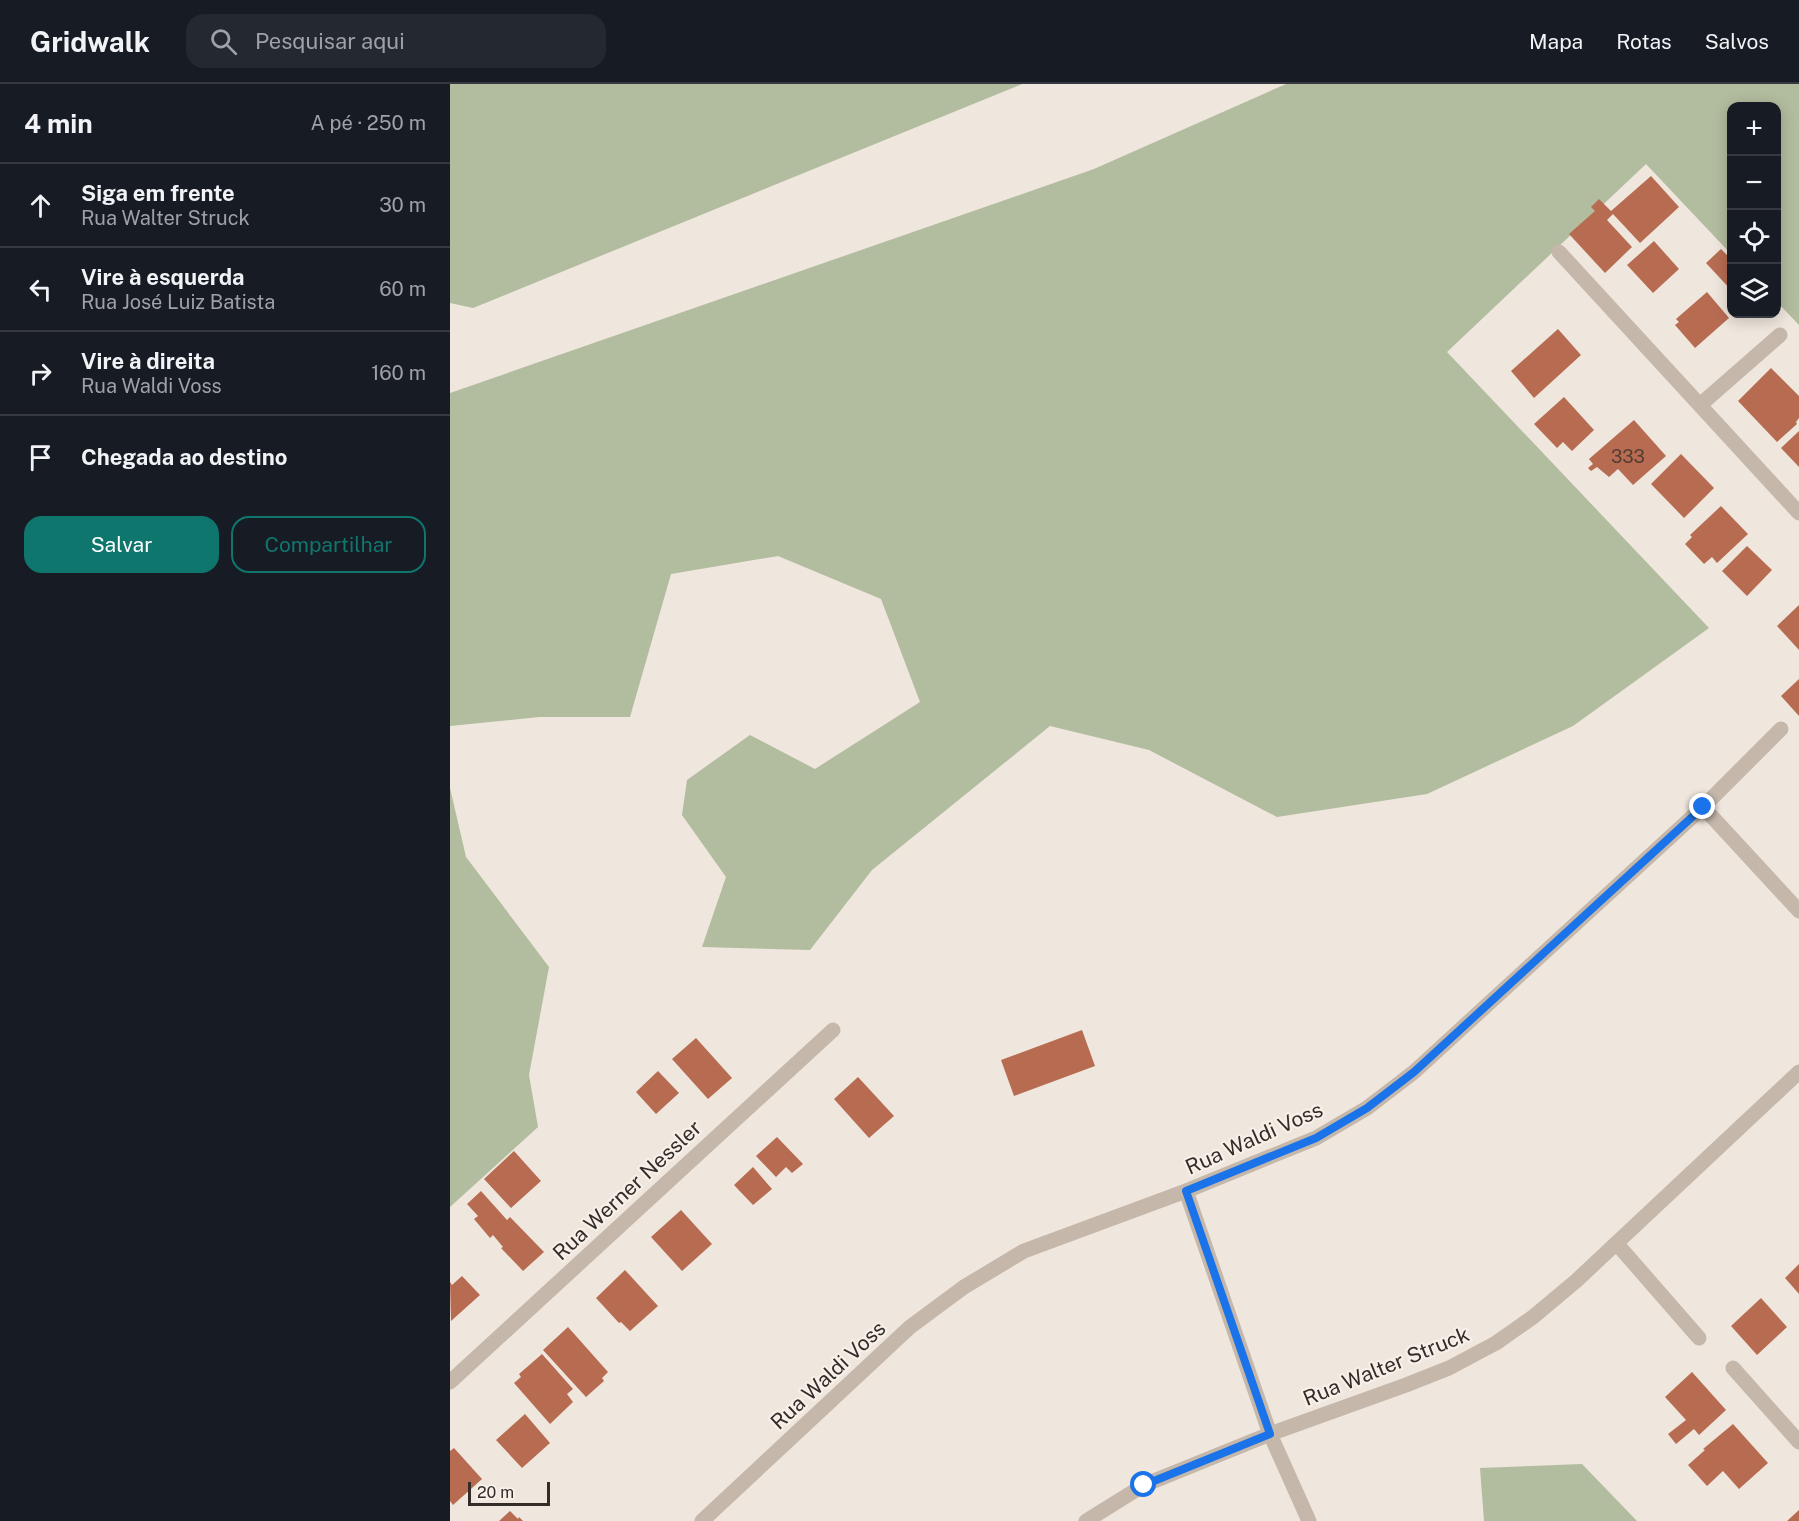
<!DOCTYPE html>
<html lang="pt">
<head>
<meta charset="utf-8">
<style>
  body { margin:0; font-family:"Public Sans",sans-serif; background:#242831; color:#f1f3f6 }
  .controls { position:absolute; right:18px; top:18px; display:grid; overflow:hidden; border-radius:12px; box-shadow:0 3px 15px #0003 }
  .controls button { width:54px; height:54px; display:grid; place-items:center; padding:0; border:0; border-bottom:2px solid #363941; background:#171b24; color:#f1f3f6; font:30px sans-serif }
  .scale { position:absolute; left:18px; bottom:15px; width:82px; box-sizing:border-box; padding-left:6px; border:3px solid #342c29; border-top:0; font-size:16px; line-height:21px; white-space:nowrap; color:#342c29; -webkit-text-stroke:4px #f7f0e8; paint-order:stroke }
  .stop { position:absolute; width:18px; height:18px; margin:-14px; border:4px solid #1a73e8; border-radius:50%; background:#fff }
  .stop.end { background:#1a73e8; border-color:#fff; box-shadow:0 2px 6px #0008 }
  .list { margin:0; padding:0; list-style:none }
  h2 { display:flex; justify-content:space-between; align-items:center; height:78px; margin:0; padding:0 24px; font-size:26px }
  h2 small { font-size:20px; font-weight:400; color:#9ea1a6 }
  .list li { display:grid; grid-template-columns:39px 1fr auto; gap:18px; align-items:center; box-sizing:border-box; height:84px; padding:0 24px; border-top:2px solid #363941 }
  .list b { display:block; font-size:22px; white-space:nowrap }
  .list p { margin:0; font-size:20px; white-space:nowrap; color:#9ea1a6 }
  .list em { font-size:20px; font-style:normal; color:#9ea1a6 }
  .actions { display:flex; gap:12px; padding:18px 24px }
  .actions a { flex:1; padding:14px 0; border:2px solid #0f766e; border-radius:18px; text-align:center; font-size:21px; color:#0f766e }
  .actions .main { background:#0f766e; color:#fff }
  .icon { flex:none; width:33px; height:33px; fill:none; stroke:currentColor; stroke-width:2; stroke-linecap:round; stroke-linejoin:round }
  .map { position:relative; flex:none; width:1349px; height:1437px; overflow:hidden }
  header { display:flex; align-items:center; gap:36px; box-sizing:border-box; height:84px; padding:0 30px; background:#171b24; border-bottom:2px solid #363941 }
  header strong { font-size:28px }
  nav { display:flex; gap:33px; margin-inline-start:auto; font-size:21px }
  .search { width:420px; height:54px; background:#242831; display:flex; align-items:center; gap:15px; box-sizing:border-box; padding:0 21px; border-radius:18px; color:#9ea1a6; font-size:22px }
  main { display:flex }
  aside { flex:1; background:#171b24 }
  .map>svg:first-child { display:block }
</style>
</head>
<body>
<header>
<strong>Gridwalk</strong>
<div class="search"><svg class="icon" aria-label="search" viewBox="0 0 24 24"><circle cx="10" cy="10" r="6"/><path d="M15 15l6 6"/></svg>Pesquisar aqui</div>
<nav><a>Mapa</a><a>Rotas</a><a>Salvos</a></nav>
</header>
<main>
<aside>
<h2>4 min<small>A pé · 250 m</small></h2>
<ul class="list">
<li><svg class="icon" aria-label="ahead" viewBox="0 0 24 24"><path d="M12 20V5M6 11l6-6 6 6"/></svg><div><b>Siga em frente</b><p>Rua Walter Struck</p></div><em>30 m</em></li>
<li><svg class="icon" aria-label="left" viewBox="0 0 24 24"><path d="M17 20v-9H6M10 6l-5 5 5 5"/></svg><div><b>Vire à esquerda</b><p>Rua José Luiz Batista</p></div><em>60 m</em></li>
<li><svg class="icon" aria-label="right" viewBox="0 0 24 24"><path d="M7 20v-9h11M14 6l5 5-5 5"/></svg><div><b>Vire à direita</b><p>Rua Waldi Voss</p></div><em>160 m</em></li>
<li><svg class="icon" aria-label="arrive" viewBox="0 0 24 24"><path d="M6 21V4h12l-3 4 3 4H6"/></svg><div><b>Chegada ao destino</b></div></li>
</ul>
<div class="actions"><a class="main">Salvar</a><a>Compartilhar</a></div>
</aside>
<div class="map">
<svg width="1349" height="1437" viewBox="0 0 1349 1437">
  <rect width="100%" height="100%" fill="#efe6dd"/>
  <path fill="#b2bc9e" d="M 0,0 L 572,0 L 23,224 L 0,219 Z
    M 836,0 L 1349,0 L 1349,241 L 1327,218 L 1326,22 L 1282,22 L 1281,170 L 1196,80 L 997,268 L 1259,544 L 1123,642 L 977,710 L 827,733 L 699,666 L 600,642 L 422,786 L 360,866 L 252,863 L 276,793 L 232,731 L 237,696 L 300,651 L 365,685 L 470,618 L 431,515 L 328,472 L 221,490 L 180,633 L 89,633 L 0,642 L 0,309 L 644,85 Z
    M 0,704 L 16,773 L 99,883 L 79,991 L 88,1043 L 0,1123 Z
    M 1132,1380 L 1187,1437 L 1034,1437 L 1030,1384 Z"/>
  <path fill="#b76c52" d="M 1201,92 L 1229,123 L 1190,159 L 1163,130 L 1157,136 L 1182,163 L 1155,189 L 1119,150 L 1145,127 L 1141,123 L 1149,115 L 1161,127 Z
    M 1204,157 L 1229,185 L 1203,209 L 1177,181 Z
    M 1271,165 L 1282,176 L 1282,207 L 1256,179 Z
    M 1257,208 L 1279,234 L 1245,264 L 1225,241 L 1229,238 L 1226,235 Z
    M 1108,245 L 1131,271 L 1084,314 L 1061,287 Z
    M 1321,284 L 1349,312 L 1349,334 L 1346,338 L 1347,340 L 1327,358 L 1288,317 Z
    M 1114,313 L 1144,346 L 1122,367 L 1113,358 L 1107,364 L 1084,340 Z
    M 1184,336 L 1216,372 L 1183,401 L 1168,385 L 1159,393 L 1147,383 L 1141,387 L 1138,384 L 1143,380 L 1139,375 Z
    M 1349,347 L 1349,383 L 1331,364 Z
    M 1231,370 L 1264,404 L 1234,434 L 1201,400 Z
    M 1271,422 L 1298,450 L 1267,479 L 1262,473 L 1254,480 L 1235,460 L 1242,453 L 1240,451 Z
    M 1297,462 L 1322,486 L 1297,512 L 1272,487 Z
    M 1349,521 L 1349,566 L 1327,542 Z
    M 1349,595 L 1349,632 L 1331,612 Z
    M 632,946 L 645,982 L 564,1012 L 551,976 Z
    M 246,954 L 282,994 L 258,1015 L 222,975 Z
    M 208,987 L 229,1009 L 206,1030 L 186,1008 Z
    M 408,993 L 444,1032 L 419,1054 L 384,1015 Z
    M 327,1053 L 353,1080 L 342,1089 L 336,1083 L 326,1093 L 306,1072 Z
    M 64,1067 L 91,1097 L 61,1124 L 34,1095 Z
    M 303,1083 L 322,1105 L 303,1121 L 284,1101 Z
    M 31,1107 L 57,1136 L 60,1133 L 94,1168 L 73,1187 L 51,1164 L 53,1163 L 43,1151 L 40,1154 L 24,1135 L 28,1132 L 17,1120 Z
    M 231,1126 L 262,1160 L 232,1187 L 201,1153 Z
    M 1349,1180 L 1349,1210 L 1335,1194 Z
    M 175,1186 L 208,1222 L 180,1247 L 171,1238 L 169,1239 L 146,1214 Z
    M 12,1192 L 30,1211 L 1,1237 L 0,1198 L 2,1201 Z
    M 1311,1214 L 1337,1243 L 1307,1271 L 1281,1242 Z
    M 118,1243 L 158,1288 L 152,1294 L 154,1297 L 136,1313 L 93,1266 Z
    M 92,1270 L 123,1305 L 117,1310 L 123,1318 L 100,1340 L 64,1299 L 71,1293 L 69,1290 Z
    M 1242,1288 L 1276,1326 L 1249,1351 L 1244,1345 L 1226,1360 L 1218,1350 L 1236,1336 L 1215,1313 Z
    M 75,1330 L 100,1359 L 72,1384 L 46,1356 Z
    M 1283,1340 L 1318,1379 L 1289,1405 L 1273,1387 L 1257,1402 L 1238,1381 L 1255,1366 L 1253,1365 Z
    M 4,1364 L 32,1395 L 3,1421 L 0,1417 L 0,1367 Z
    M 1349,1426 L 1349,1437 L 1337,1437 Z
    M 60,1427 L 68,1435 L 69,1433 L 73,1437 L 49,1437 Z"/>
  <g fill="none" stroke-linecap="round" stroke-linejoin="round">
    <path stroke="#c5b7aa" stroke-width="15" d="M 1109,168 L 1349,429
      M 1250,321 L 1330,251
      M 1253,723 L 1349,827
      M 736,1107 L 820,1350 L 859,1437
      M 1167,1160 L 1249,1254
      M 1283,1284 L 1349,1358
      M 0,1298 L 383,946
      M 252,1437 L 460,1243 L 514,1203 L 574,1167 L 736,1107 L 866,1054 L 917,1024 L 964,988 L 1253,723 L 1331,645
      M 636,1437 L 694,1401 L 820,1350 L 956,1301 L 999,1284 L 1046,1259 L 1083,1233 L 1126,1197 L 1349,988"/>
  </g>
  <g fill="none" stroke-linecap="round" stroke-linejoin="round">
    <path stroke="#1a73e8" stroke-width="8" d="M 694,1401 L 820,1350 L 736,1107 L 866,1054 L 917,1024 L 964,988 L 1253,723"/>
  </g>
  <g text-anchor="middle" dominant-baseline="central" stroke-width="4.5" stroke-linejoin="round" paint-order="stroke">
    <g font-size="18" fill="#553c33">
      <text x="1178" y="372">333</text>
    </g>
    <g font-size="21" fill="#342c29" stroke="#f7f0e8">
      <text transform="translate(804 1054) rotate(-24)">Rua Waldi Voss</text>
      <text transform="translate(177 1106) rotate(-43)">Rua Werner Nessler</text>
      <text transform="translate(936 1282) rotate(-22)">Rua Walter Struck</text>
      <text transform="translate(378 1291) rotate(-43)">Rua Waldi Voss</text>
    </g>
  </g>
</svg>
<div class="controls">
<button>+</button>
<button>−</button>
<button><svg class="icon" aria-label="locate" viewBox="0 0 24 24"><circle cx="12" cy="12" r="6"/><path d="M12 2v4M12 18v4M2 12h4M18 12h4"/></svg></button>
<button><svg class="icon" aria-label="layers" viewBox="0 0 24 24"><path d="M12 4l9 5-9 5-9-5zM3 14l9 5 9-5"/></svg></button>
</div>
<div class="scale">20 m</div>
<div class="stop" style="left:694px;top:1401px"></div>
<div class="stop end" style="left:1253px;top:723px"></div>
</div>
</main>
</body>
</html>
